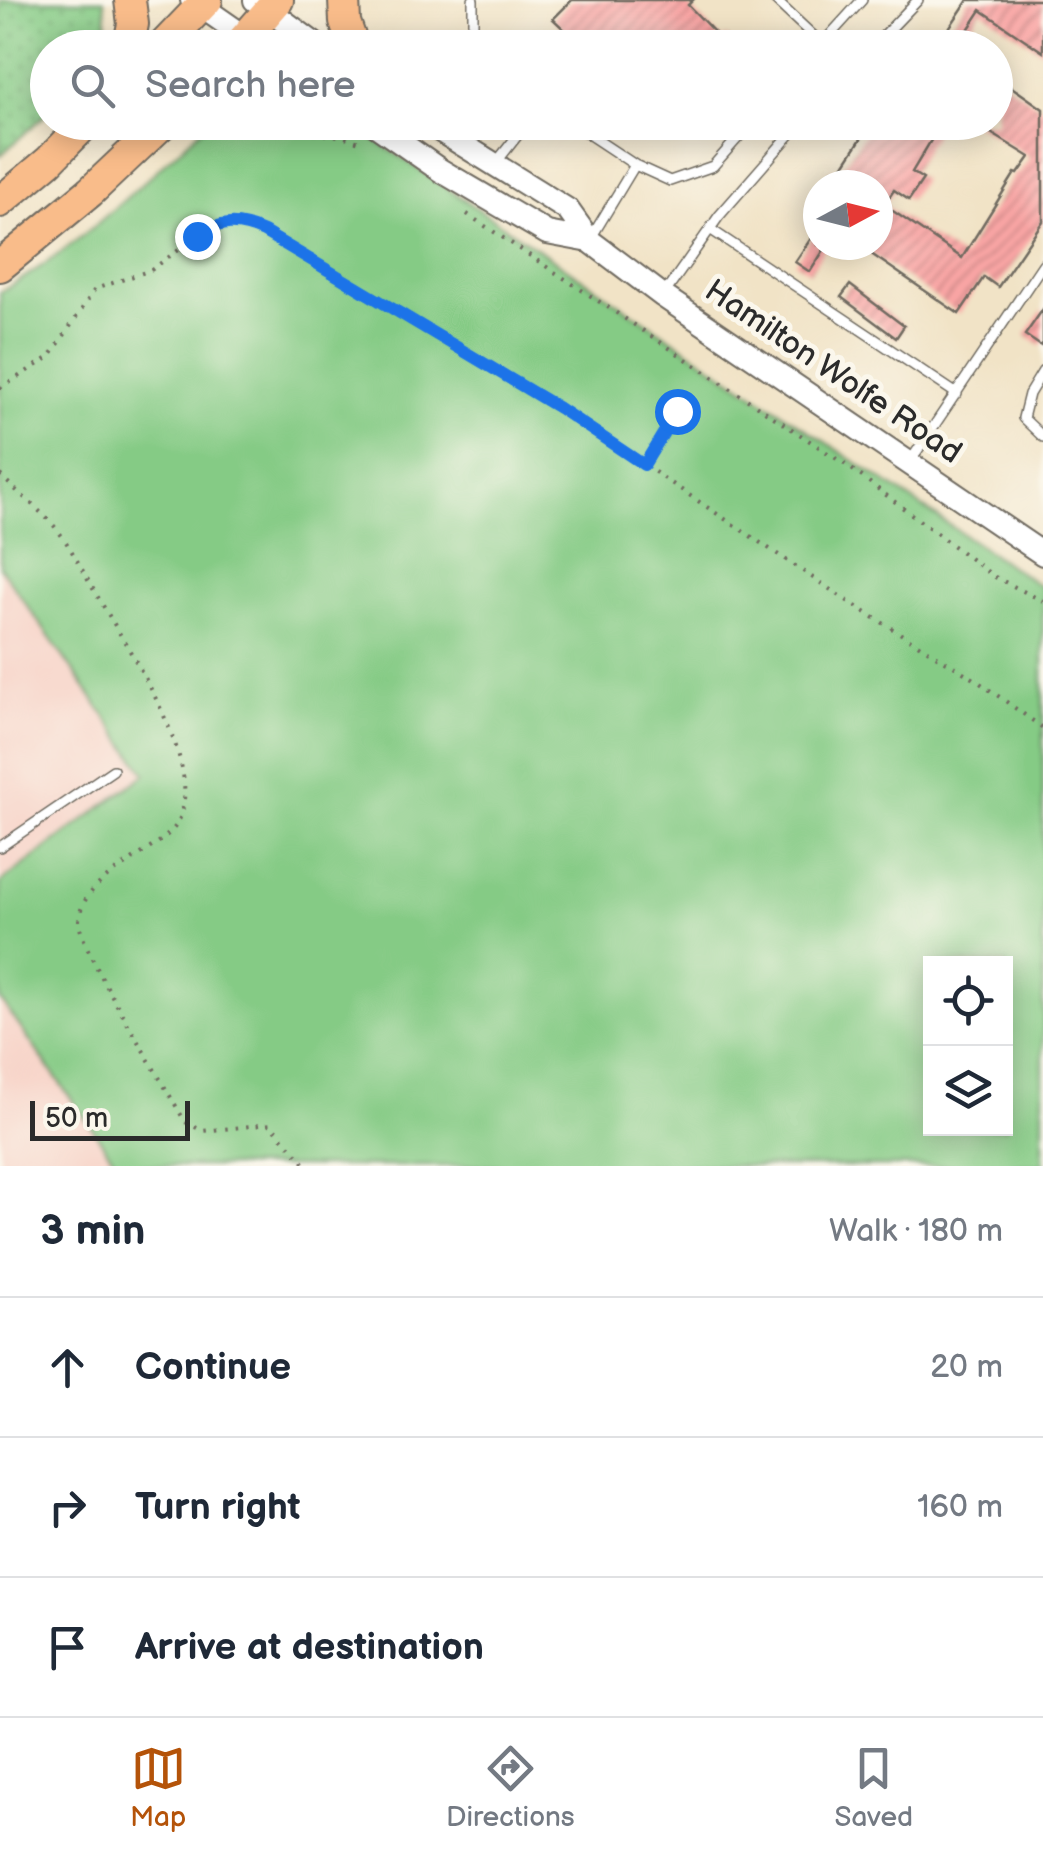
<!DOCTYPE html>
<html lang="en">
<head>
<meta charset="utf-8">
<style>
  body { margin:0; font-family:"Balsamiq Sans",sans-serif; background:#f6f6f7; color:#1f2937 }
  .controls { position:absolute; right:30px; bottom:30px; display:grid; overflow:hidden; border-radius:0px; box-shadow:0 5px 25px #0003 }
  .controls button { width:90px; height:90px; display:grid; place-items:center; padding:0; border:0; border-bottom:2px solid #e0e1e3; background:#fff; color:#1f2937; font:50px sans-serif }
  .compass { position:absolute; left:803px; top:170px; width:90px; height:90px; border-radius:50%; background:#fff; box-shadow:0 5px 25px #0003; rotate:83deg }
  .scale { position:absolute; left:30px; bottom:25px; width:160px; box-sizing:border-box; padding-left:10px; border:5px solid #2b2b2b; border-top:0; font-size:28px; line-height:35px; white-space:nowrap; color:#2b2b2b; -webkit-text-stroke:8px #fbf7ec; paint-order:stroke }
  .stop { position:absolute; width:30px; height:30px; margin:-22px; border:8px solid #1a73e8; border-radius:50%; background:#fff }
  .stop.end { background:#1a73e8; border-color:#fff; box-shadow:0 2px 10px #0008 }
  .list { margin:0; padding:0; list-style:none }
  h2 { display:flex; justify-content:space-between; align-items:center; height:130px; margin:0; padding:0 40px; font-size:42px }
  h2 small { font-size:32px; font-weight:400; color:#747a83 }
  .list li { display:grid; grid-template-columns:65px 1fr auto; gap:30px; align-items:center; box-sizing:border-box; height:140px; padding:0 40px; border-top:2px solid #e0e1e3 }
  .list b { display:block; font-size:38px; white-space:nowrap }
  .list em { font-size:32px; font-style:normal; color:#747a83 }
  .icon { flex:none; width:55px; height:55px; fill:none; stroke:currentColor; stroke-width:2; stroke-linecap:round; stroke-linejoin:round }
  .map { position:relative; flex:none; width:1043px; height:1166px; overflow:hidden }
  .search { position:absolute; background:#fff; box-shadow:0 5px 25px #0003; left:30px; right:30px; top:30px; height:110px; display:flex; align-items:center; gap:25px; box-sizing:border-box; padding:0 35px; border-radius:55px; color:#747a83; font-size:38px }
  .sheet { height:550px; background:#fff }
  nav { display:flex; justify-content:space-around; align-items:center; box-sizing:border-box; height:140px; border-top:2px solid #e0e1e3; background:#fff; font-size:28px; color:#747a83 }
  nav a { display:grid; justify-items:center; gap:5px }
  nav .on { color:#b45309 }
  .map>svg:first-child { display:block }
</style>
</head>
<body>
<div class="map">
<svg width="1043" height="1166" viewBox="0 0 1043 1166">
  <defs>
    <pattern id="grass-dots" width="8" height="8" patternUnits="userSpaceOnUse" patternTransform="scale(2.5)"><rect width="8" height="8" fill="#85cb85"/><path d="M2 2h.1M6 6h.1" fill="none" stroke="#73ae73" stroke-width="1.8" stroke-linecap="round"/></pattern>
    <pattern id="building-hatch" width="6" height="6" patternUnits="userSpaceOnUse" patternTransform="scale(2.5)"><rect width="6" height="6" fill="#f9a5a4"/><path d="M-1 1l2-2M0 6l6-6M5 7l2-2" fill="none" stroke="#ca8786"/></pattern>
  </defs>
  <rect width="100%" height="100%" fill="#fbf7ec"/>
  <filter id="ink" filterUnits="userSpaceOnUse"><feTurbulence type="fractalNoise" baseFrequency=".01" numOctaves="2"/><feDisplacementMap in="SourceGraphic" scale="20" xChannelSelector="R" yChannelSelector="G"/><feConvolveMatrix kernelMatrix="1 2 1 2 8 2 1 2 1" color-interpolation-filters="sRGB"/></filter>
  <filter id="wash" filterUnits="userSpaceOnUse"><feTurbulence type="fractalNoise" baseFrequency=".0048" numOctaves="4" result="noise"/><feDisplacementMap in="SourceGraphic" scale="40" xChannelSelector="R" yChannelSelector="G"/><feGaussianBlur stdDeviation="2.25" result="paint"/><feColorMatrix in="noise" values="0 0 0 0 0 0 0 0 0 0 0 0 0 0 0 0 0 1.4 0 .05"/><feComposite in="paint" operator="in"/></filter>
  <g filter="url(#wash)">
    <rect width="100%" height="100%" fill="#f1e3c6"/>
    <path fill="#f7d1c6" d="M 0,567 L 146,774 L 0,883 Z
      M 0,999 L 25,1035 L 119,1166 L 0,1166 Z"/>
    <path fill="url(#grass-dots)" stroke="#587b58" stroke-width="2.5" d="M 0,0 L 104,0 L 107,29 L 97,47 L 48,48 L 47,113 L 0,156 Z"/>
    <path fill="#85cb85" stroke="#587b58" stroke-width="2.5" fill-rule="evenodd" d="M 208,123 L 350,123 L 1043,588 L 1043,1166 L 119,1166 L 0,999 L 0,883 L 146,774 L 0,567 L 0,292 C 79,248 142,183 208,123 ZM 930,964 L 1006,964 L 1006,1128 L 930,1128 Z"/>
    <g id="blocks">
      <path fill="url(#building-hatch)" d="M 572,0 L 693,0 L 688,5 L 722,40 L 726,36 L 737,48 L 553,48 L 568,33 L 553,19 Z
        M 968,0 L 1043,0 L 1043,52 L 981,10 L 956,48 L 917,48 L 926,34 L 939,43 Z
        M 996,76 L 1043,109 L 1043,221 L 998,287 L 984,277 L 959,314 L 864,249 L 867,245 L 878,245 L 878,185 L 821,185 L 832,170 L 838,174 L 872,122 L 942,122 L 912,172 L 923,179 L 909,200 L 894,190 L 884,205 L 962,258 L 1015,173 L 1018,174 L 1030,157 L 973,122 L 996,122 Z
        M 818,228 L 818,245 L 827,245 L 810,272 L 795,262 Z
        M 850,285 L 904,326 L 896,338 L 841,297 Z
        M 1043,309 L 1043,343 L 1041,346 L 1025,335 Z"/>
    </g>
  </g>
  <g filter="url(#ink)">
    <use href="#blocks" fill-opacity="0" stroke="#706b61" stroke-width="2.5"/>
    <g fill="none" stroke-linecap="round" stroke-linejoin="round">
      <g stroke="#706b61" stroke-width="12">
        <path id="service" d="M 473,0 L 473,48
          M 775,0 L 822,44
          M 821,45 L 862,0
          M 872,48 L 918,0
          M 570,122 L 635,165 L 591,238
          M 495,164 L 528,122
          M 635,165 L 670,181 L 713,166 L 752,122
          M 710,229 L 957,394
          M 663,296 L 719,216 L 801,122
          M 1043,371 L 1029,394 L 1023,418 L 1043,437
          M 911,460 L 1043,264
          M 0,847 L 113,770"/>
      </g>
      <g stroke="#706b61" stroke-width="26">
        <path id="tertiary" d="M 192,0 L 261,48
          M 255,0 L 320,48
          M 371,122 L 440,170 L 547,233 L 590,241
          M 426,122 L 568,210 L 590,241 L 663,296 L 1043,554"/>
      </g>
      <g stroke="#706b61" stroke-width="34">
        <path id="primary" d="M 344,0 L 345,22 L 354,48
          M 128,48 L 133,24 L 130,0
          M 161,48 L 207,0
          M 236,48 L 278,0
          M 0,202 L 49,161 L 87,122
          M 0,266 L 90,192 L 164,122"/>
      </g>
      <path stroke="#706b61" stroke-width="4" stroke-dasharray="2.5 8" stroke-linecap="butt" d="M 314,134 L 342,136 L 359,142
        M 467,214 L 849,467 L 993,576 L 1043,601
        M 0,388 L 50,357 L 95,289 L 151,270 L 209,228 L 226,222 L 244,223 L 264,231 L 559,408 L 852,604 L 973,678 L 1043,728
        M 644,465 L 677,411
        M 0,475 C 18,493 39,509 55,527 C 71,546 82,571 95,592 C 124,642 171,713 182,769 C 186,787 186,814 174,828 C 150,857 80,878 79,921 C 79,950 166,1086 185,1122 L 203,1131 L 271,1124 L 307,1166"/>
      <use href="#service" stroke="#fff" stroke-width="9"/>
      <use href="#tertiary" stroke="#fff" stroke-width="22"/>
      <use href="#primary" stroke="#f9bc8a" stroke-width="30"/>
    </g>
  </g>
  <g fill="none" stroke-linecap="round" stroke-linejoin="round" filter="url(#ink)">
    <path stroke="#1a73e8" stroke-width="12" d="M 197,236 C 220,220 239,221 264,232 L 559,408 L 644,465 L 677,411"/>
  </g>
  <g text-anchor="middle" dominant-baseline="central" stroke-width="10" stroke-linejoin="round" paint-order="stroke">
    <g font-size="32" fill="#2b2b2b" stroke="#fbf7ec">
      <text transform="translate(833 372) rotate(34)">Hamilton Wolfe Road</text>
    </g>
  </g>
</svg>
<div class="controls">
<button><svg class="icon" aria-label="locate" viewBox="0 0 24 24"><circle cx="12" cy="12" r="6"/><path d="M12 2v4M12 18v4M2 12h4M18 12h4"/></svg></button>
<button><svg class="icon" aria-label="layers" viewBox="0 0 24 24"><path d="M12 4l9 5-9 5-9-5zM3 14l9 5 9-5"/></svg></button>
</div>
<svg class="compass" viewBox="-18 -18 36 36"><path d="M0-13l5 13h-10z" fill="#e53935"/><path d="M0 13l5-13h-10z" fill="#747a83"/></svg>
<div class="scale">50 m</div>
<div class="stop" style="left:677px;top:411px"></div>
<div class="stop end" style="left:197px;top:236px"></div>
<div class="search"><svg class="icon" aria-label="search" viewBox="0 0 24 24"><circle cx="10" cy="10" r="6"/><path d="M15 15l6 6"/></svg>Search here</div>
</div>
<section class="sheet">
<h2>3 min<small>Walk · 180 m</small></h2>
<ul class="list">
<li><svg class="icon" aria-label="ahead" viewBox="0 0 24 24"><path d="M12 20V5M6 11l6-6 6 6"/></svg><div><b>Continue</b></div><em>20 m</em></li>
<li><svg class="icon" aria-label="right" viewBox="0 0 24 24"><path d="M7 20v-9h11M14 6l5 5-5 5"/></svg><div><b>Turn right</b></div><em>160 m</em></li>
<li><svg class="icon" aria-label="arrive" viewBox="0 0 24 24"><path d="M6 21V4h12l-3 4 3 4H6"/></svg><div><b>Arrive at destination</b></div></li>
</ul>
</section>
<nav>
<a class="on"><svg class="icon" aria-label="map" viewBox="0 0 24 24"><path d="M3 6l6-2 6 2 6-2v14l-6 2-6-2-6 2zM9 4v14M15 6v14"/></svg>Map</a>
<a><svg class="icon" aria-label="directions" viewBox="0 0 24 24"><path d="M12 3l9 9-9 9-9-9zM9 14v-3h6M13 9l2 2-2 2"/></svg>Directions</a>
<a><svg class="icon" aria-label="saved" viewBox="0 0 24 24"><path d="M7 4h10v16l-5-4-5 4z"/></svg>Saved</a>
</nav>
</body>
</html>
